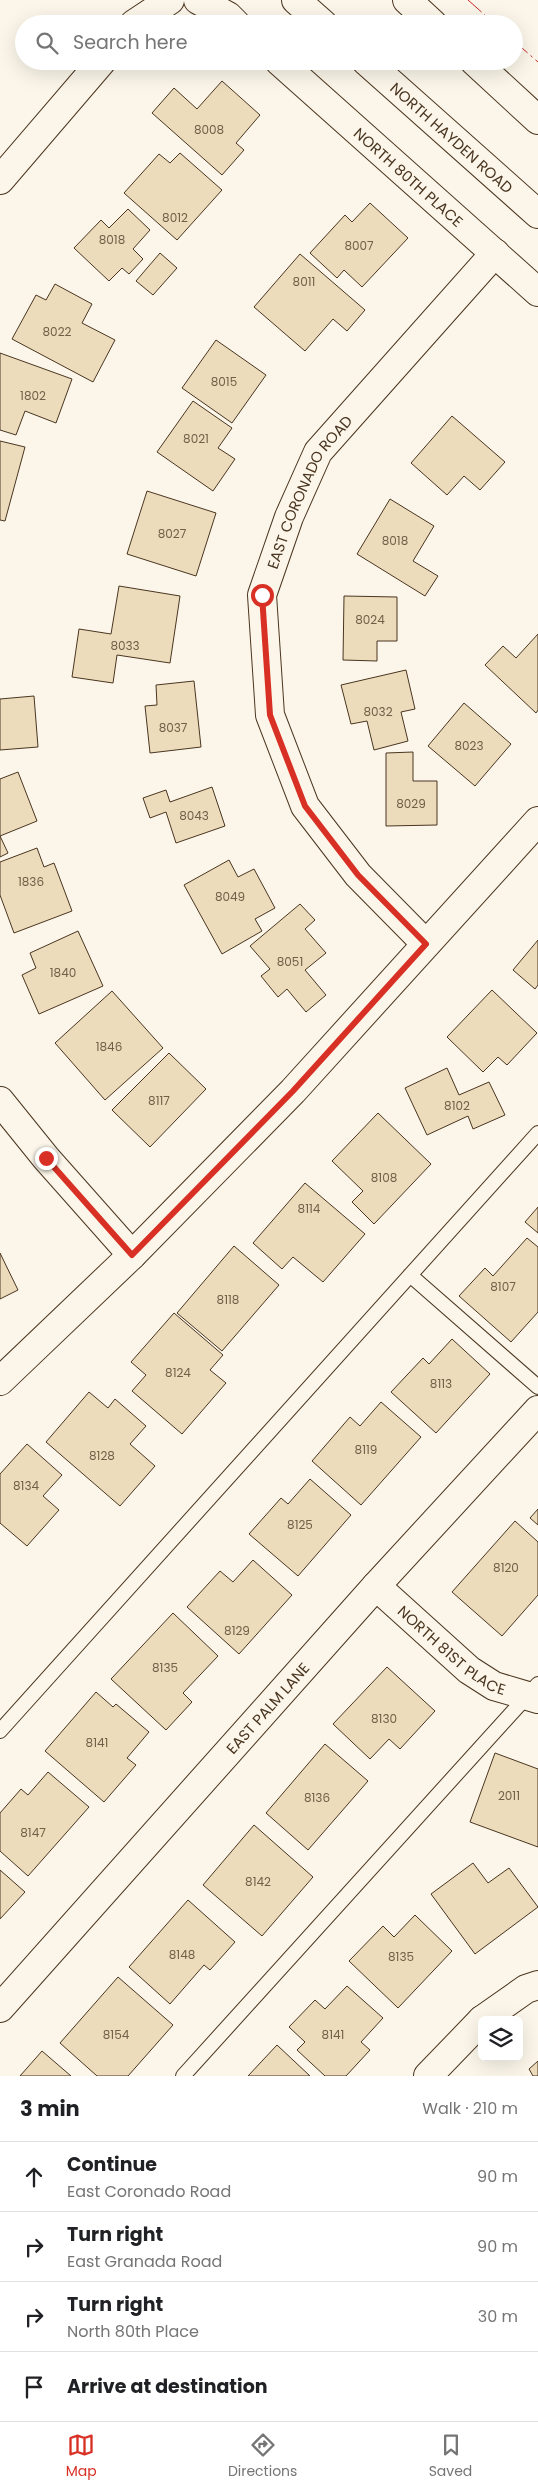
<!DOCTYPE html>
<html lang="en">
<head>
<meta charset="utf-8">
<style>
  body { margin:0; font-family:Poppins,sans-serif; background:#f2f2f2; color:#202124 }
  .controls { position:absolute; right:15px; bottom:15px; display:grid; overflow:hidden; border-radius:8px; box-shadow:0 5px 20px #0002 }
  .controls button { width:45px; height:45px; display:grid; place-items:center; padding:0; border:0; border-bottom:1px solid #e0e0e0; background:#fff; color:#202124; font:25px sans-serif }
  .stop { position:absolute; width:15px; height:15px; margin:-11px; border:4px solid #d93025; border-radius:50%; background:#fff }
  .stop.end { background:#d93025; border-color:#fff; box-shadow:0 1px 5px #0008 }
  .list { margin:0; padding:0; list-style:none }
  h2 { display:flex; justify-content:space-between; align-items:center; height:65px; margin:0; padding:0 20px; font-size:21px }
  h2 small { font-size:16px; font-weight:400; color:#757577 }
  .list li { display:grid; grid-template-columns:32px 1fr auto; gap:15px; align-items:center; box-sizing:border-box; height:70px; padding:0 20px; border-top:1px solid #e0e0e0 }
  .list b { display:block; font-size:19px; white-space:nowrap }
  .list p { margin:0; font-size:16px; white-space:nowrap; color:#757577 }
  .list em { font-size:16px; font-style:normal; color:#757577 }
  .icon { flex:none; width:28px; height:28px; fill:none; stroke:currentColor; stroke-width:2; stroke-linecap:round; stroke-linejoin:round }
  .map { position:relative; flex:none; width:538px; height:2076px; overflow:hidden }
  .search { position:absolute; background:#fff; box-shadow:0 5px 20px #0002; left:15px; right:15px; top:15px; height:55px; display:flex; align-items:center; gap:12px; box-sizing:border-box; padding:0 18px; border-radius:28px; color:#757577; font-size:19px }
  .sheet { height:345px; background:#fff }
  nav { display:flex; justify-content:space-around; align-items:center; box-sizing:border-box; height:70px; border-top:1px solid #e0e0e0; background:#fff; font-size:14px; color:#757577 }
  nav a { display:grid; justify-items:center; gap:2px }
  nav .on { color:#d93025 }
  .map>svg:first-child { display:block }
</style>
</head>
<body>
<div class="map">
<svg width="538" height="2076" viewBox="0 0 538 2076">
  <rect width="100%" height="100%" fill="#fbf6e9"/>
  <path fill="#ecdcbc" stroke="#4a3520" d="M 222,81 L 260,115 L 236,143 L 244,150 L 222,175 L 152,113 L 174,88 L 197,109 Z
    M 180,153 L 222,190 L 177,240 L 124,193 L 159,154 L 170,163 Z
    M 370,203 L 408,238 L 362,287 L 344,270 L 337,278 L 310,253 L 345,215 L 352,222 Z
    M 128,209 L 150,230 L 133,249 L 143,259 L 129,274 L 122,268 L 109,281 L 74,248 L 101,220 L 109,228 Z
    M 160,253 L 177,268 L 153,295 L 136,281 Z
    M 300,254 L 365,310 L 347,331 L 333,319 L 305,351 L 254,307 Z
    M 55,284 L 92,304 L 82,323 L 115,340 L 93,382 L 12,339 L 36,295 L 46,300 Z
    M 216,340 L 266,375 L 232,423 L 182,388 Z
    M 0,353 L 72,379 L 56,423 L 25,411 L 16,435 L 0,430 Z
    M 193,401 L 232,428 L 218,448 L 235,459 L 213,491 L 157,452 Z
    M 452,416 L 505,462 L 480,490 L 464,476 L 447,495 L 411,463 Z
    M 0,441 L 25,447 L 5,521 L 0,520 Z
    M 147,491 L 216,513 L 196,576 L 127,554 Z
    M 390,499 L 434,526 L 413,561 L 438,576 L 425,596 L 357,554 Z
    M 119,586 L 180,596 L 170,663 L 117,655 L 113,683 L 72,677 L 79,629 L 111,634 Z
    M 344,596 L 397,597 L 397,641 L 377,641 L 377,661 L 343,660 Z
    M 538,634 L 538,710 L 536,713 L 485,665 L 503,646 L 516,658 Z
    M 406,670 L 415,709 L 401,712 L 408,741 L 374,750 L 367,721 L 351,724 L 341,685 Z
    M 194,681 L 201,747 L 150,753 L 145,706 L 157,705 L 156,685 Z
    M 34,696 L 38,747 L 0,750 L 0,699 Z
    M 464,703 L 511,744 L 475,786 L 428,746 Z
    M 413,752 L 413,781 L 437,781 L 437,825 L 386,826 L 386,753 Z
    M 18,772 L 37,821 L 0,836 L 8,853 L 0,857 L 0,779 Z
    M 212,787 L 225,826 L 176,843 L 166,812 L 150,818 L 143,798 L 166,790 L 170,802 Z
    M 37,848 L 44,867 L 54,863 L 72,911 L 14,933 L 0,895 L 0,862 Z
    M 229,860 L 238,877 L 254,869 L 275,908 L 255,919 L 262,931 L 222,954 L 184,885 Z
    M 300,904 L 315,920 L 305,929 L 326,953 L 305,970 L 326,995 L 306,1012 L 287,989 L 278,997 L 261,976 L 270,969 L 250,946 Z
    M 78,931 L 103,986 L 39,1014 L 22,975 L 36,968 L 30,953 Z
    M 538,940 L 538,985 L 535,989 L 513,970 Z
    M 492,990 L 537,1033 L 507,1065 L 498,1057 L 483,1072 L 447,1037 Z
    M 112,991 L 163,1048 L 105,1100 L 55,1043 Z
    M 169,1053 L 206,1089 L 150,1147 L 112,1110 Z
    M 447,1068 L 459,1095 L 489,1082 L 505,1115 L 473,1129 L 468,1116 L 427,1135 L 405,1088 Z
    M 378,1113 L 431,1164 L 374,1224 L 352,1202 L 363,1191 L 332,1161 Z
    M 305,1183 L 365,1234 L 323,1282 L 293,1257 L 282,1269 L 253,1243 Z
    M 538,1207 L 538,1233 L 525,1222 Z
    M 527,1238 L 538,1247 L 538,1312 L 511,1342 L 459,1296 L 485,1268 L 493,1276 Z
    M 234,1246 L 279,1285 L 222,1351 L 177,1313 Z
    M 0,1253 L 18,1290 L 0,1299 Z
    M 174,1313 L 223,1355 L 210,1370 L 226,1383 L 182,1434 L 132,1391 L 146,1375 L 131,1362 Z
    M 452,1339 L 490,1374 L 436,1433 L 391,1392 L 423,1358 L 429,1364 Z
    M 89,1392 L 108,1408 L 115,1399 L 146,1426 L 130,1444 L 155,1466 L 120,1506 L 46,1442 Z
    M 381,1402 L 421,1437 L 361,1505 L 312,1461 L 350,1417 L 360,1426 Z
    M 27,1444 L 62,1475 L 43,1496 L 59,1510 L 27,1546 L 0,1523 L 0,1474 Z
    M 310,1479 L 351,1515 L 298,1576 L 249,1534 L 281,1498 L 288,1504 Z
    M 538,1509 L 538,1525 L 530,1518 Z
    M 515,1521 L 538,1542 L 538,1595 L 502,1636 L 452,1592 Z
    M 253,1560 L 292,1595 L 239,1654 L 187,1607 L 220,1571 L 233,1582 Z
    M 173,1613 L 218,1656 L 183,1693 L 192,1702 L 166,1730 L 111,1679 Z
    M 387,1667 L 435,1711 L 400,1749 L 389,1739 L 370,1759 L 333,1724 Z
    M 96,1692 L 113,1707 L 116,1704 L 149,1732 L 127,1758 L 136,1765 L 104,1802 L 45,1751 Z
    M 325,1744 L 368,1781 L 308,1850 L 266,1813 Z
    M 495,1753 L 538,1769 L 538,1847 L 470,1822 Z
    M 48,1772 L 89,1807 L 28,1876 L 0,1851 L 0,1813 L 21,1789 L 28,1795 Z
    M 254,1825 L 313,1877 L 262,1936 L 203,1885 Z
    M 473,1863 L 488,1883 L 509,1868 L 538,1907 L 475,1954 L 431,1894 Z
    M 0,1870 L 25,1892 L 0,1919 Z
    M 188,1900 L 235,1942 L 210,1970 L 204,1965 L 170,2004 L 129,1967 Z
    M 415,1915 L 452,1951 L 398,2008 L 349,1961 L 383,1926 L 394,1937 Z
    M 118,1977 L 173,2025 L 128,2076 L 97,2076 L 60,2043 Z
    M 347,1986 L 383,2018 L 361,2042 L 370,2050 L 346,2076 L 325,2076 L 297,2050 L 305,2042 L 289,2027 L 315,2000 L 325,2009 Z
    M 277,2045 L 310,2076 L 248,2076 Z
    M 42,2051 L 71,2076 L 20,2076 Z
    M 538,2061 L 538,2076 L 533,2076 L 529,2069 Z"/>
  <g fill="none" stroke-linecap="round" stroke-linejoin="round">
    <g stroke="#4a3520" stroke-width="16">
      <path id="service" d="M 410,1275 L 538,1387
        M 0,1731 L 538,1133
        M 183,2076 L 538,1684"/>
    </g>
    <g stroke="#4a3520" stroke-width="30">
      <g id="minor">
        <path d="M 198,0 L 228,16 L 236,24"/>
        <path d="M 134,24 L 170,0"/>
        <path id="s1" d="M 279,61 L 538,292"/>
        <path d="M 0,180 L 102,61"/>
        <path id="s2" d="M 426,944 L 358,875 L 305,806 L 270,715 L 262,595 L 289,517 L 318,452 L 495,253"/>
        <path d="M 0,1101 L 46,1158 L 132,1255"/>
        <path d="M 0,1381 L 132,1255 L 293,1091 L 538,821"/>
        <path id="s3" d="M 376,1586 L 469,1670 L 494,1686 L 538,1699"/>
        <path id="s4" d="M 0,2008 L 376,1586 L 538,1410"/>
        <path d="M 482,2020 L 526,1989 L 538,1985"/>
        <path d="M 428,2076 L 482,2020"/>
      </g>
    </g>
    <g stroke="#4a3520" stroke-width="30">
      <g id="primary">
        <path d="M 296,0 L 323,24"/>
        <path d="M 407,0 L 433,24"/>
        <path id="s5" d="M 366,61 L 538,214"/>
        <path d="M 474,61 L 538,120"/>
      </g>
    </g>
    <use href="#service" stroke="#fbf6e9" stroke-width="14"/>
    <use href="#minor" stroke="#fbf6e9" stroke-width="28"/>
    <use href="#primary" stroke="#fbf6e9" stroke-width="28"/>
    <path stroke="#c62828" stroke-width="1" stroke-dasharray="18 4 2.5 4" stroke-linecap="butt" d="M 468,0 L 495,24
      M 514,41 L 538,62"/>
  </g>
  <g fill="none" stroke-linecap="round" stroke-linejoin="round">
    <path stroke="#d93025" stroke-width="6" d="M 46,1158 L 132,1255 L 293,1091 L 426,944 L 358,875 L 305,806 L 270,715 L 262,595"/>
  </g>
  <g text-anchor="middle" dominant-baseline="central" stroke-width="4" stroke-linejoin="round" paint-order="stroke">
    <g font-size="12" fill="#725f47">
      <text x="209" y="129">8008</text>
      <text x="175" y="217">8012</text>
      <text x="112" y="239">8018</text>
      <text x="359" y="245">8007</text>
      <text x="304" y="281">8011</text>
      <text x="57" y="331">8022</text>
      <text x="224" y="381">8015</text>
      <text x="33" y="395">1802</text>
      <text x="196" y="438">8021</text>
      <text x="172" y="533">8027</text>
      <text x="395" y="540">8018</text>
      <text x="370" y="619">8024</text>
      <text x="125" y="645">8033</text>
      <text x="378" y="711">8032</text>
      <text x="173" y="727">8037</text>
      <text x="469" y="745">8023</text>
      <text x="411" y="803">8029</text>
      <text x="194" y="815">8043</text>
      <text x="31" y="881">1836</text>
      <text x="230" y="896">8049</text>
      <text x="290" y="961">8051</text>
      <text x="63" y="972">1840</text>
      <text x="109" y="1046">1846</text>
      <text x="159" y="1100">8117</text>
      <text x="457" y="1105">8102</text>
      <text x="384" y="1177">8108</text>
      <text x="309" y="1208">8114</text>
      <text x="503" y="1286">8107</text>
      <text x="228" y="1299">8118</text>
      <text x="178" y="1372">8124</text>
      <text x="441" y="1383">8113</text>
      <text x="366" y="1449">8119</text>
      <text x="102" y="1455">8128</text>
      <text x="26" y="1485">8134</text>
      <text x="300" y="1524">8125</text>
      <text x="506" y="1567">8120</text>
      <text x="237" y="1630">8129</text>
      <text x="165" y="1667">8135</text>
      <text x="384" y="1718">8130</text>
      <text x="97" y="1742">8141</text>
      <text x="509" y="1795">2011</text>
      <text x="317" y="1797">8136</text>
      <text x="33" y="1832">8147</text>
      <text x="258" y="1881">8142</text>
      <text x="182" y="1954">8148</text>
      <text x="401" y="1956">8135</text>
      <text x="116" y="2034">8154</text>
      <text x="333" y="2034">8141</text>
    </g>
    <g font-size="15" fill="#4a3520" stroke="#fbf6e9">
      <text stroke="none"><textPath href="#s5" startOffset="115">NORTH HAYDEN ROAD</textPath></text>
      <text stroke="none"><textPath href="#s1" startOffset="174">NORTH 80TH PLACE</textPath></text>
      <text stroke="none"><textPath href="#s2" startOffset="516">EAST CORONADO ROAD</textPath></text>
      <text stroke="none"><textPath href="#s3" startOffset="100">NORTH 81ST PLACE</textPath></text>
      <text stroke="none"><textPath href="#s4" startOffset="402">EAST PALM LANE</textPath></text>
    </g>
  </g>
</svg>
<div class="controls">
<button><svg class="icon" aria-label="layers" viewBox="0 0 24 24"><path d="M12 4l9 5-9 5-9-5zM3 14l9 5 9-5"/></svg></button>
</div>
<div class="stop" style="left:262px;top:595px"></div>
<div class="stop end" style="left:46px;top:1158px"></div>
<div class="search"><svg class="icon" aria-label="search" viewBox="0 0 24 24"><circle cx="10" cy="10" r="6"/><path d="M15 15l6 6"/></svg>Search here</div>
</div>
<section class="sheet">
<h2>3 min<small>Walk · 210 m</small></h2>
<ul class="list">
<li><svg class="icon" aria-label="ahead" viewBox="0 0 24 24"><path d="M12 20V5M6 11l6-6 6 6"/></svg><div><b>Continue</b><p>East Coronado Road</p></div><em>90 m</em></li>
<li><svg class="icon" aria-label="right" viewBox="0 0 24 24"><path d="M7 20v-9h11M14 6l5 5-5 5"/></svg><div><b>Turn right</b><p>East Granada Road</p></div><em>90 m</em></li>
<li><svg class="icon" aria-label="right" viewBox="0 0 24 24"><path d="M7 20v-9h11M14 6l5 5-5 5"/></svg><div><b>Turn right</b><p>North 80th Place</p></div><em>30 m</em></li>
<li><svg class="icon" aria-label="arrive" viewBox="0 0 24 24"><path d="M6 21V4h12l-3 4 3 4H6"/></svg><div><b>Arrive at destination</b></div></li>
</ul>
</section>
<nav>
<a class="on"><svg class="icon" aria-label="map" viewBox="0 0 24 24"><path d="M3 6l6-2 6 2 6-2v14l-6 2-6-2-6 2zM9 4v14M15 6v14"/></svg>Map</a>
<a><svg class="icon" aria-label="directions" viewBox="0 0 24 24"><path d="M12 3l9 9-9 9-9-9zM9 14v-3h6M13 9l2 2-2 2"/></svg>Directions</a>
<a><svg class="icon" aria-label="saved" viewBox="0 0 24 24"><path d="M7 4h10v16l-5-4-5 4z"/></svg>Saved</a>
</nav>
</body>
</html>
